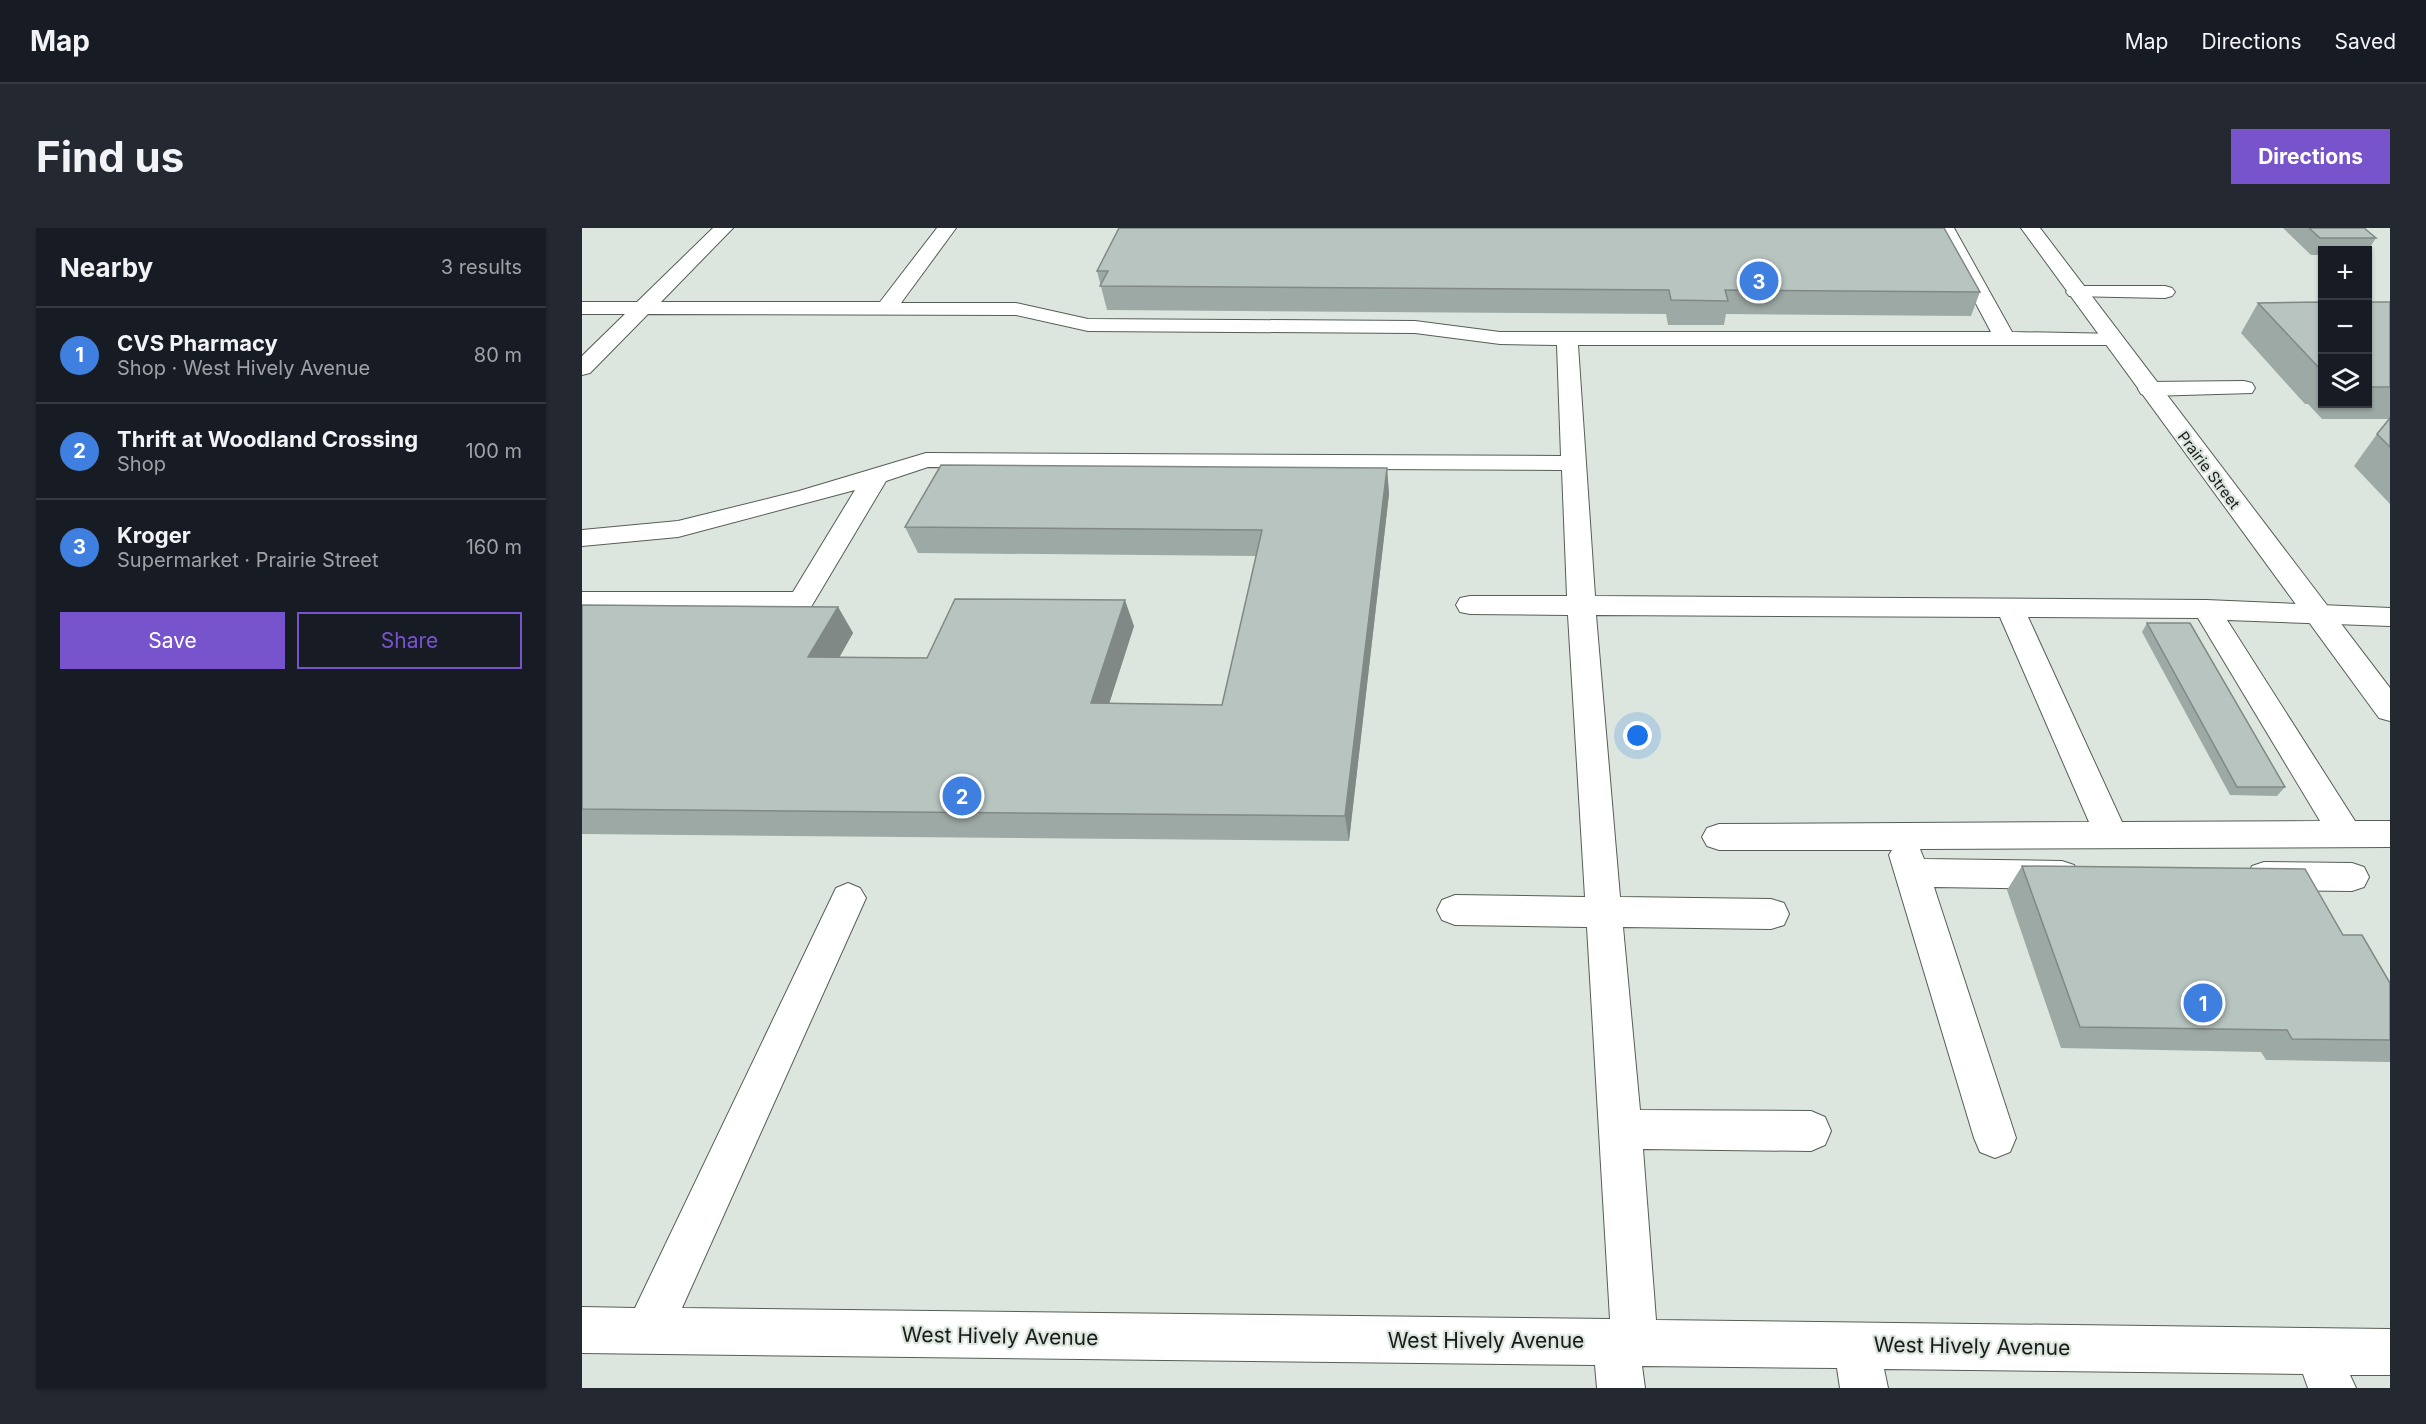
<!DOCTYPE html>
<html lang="en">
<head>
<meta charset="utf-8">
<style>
  body { margin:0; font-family:Inter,sans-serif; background:#242831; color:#f1f3f6 }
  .controls { position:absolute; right:18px; top:18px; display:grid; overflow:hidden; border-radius:0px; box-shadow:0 2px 4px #0004 }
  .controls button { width:54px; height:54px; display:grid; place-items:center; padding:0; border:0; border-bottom:2px solid #363941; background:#171b24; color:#f1f3f6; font:30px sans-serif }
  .you { position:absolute; left:1056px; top:508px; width:21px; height:21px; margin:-15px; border:4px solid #fff; border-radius:50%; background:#1a73e8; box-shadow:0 0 0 9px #1a73e833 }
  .badge { display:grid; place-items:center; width:39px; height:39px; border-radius:50%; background:#7753cc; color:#fff; font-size:20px; font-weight:700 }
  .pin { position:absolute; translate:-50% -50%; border:3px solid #fff; box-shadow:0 2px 6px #0006 }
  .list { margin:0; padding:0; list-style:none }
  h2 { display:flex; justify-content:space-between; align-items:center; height:78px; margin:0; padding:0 24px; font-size:26px }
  h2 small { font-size:20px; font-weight:400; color:#9ea1a6 }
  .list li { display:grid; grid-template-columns:39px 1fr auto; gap:18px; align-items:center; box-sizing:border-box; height:96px; padding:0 24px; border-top:2px solid #363941 }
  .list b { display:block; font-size:22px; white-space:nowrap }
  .list p { margin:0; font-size:20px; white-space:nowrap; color:#9ea1a6 }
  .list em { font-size:20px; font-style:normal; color:#9ea1a6 }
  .actions { display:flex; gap:12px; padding:18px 24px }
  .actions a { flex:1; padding:14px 0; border:2px solid #7753cc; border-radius:0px; text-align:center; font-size:21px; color:#7753cc }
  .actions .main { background:#7753cc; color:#fff }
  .icon { flex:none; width:33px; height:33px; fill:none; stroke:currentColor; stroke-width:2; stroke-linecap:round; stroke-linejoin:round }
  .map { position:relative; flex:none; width:1808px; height:1160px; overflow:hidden; border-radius:0px }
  header { display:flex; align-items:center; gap:36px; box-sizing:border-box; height:84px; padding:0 30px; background:#171b24; border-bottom:2px solid #363941 }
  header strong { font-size:28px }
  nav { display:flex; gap:33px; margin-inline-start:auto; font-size:21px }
  .intro { display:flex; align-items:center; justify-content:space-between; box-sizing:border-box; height:144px; padding:0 36px }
  h1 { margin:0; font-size:42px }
  .button { padding:15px 27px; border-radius:0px; background:#7753cc; color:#fff; font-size:21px; font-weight:700 }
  main { display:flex; gap:36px; padding:0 36px }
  aside { flex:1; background:#171b24; border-radius:0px; box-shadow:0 2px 4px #0004 }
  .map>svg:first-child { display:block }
</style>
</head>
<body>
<header>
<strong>Map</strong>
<nav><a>Map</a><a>Directions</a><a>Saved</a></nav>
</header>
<div class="intro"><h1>Find us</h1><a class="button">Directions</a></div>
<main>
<aside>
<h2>Nearby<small>3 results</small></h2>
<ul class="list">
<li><span class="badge" style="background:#3f7fe0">1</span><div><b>CVS Pharmacy</b><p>Shop · West Hively Avenue</p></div><em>80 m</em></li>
<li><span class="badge" style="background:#3f7fe0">2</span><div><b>Thrift at Woodland Crossing</b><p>Shop</p></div><em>100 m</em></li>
<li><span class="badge" style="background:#3f7fe0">3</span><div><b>Kroger</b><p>Supermarket · Prairie Street</p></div><em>160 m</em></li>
</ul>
<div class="actions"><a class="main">Save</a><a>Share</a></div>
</aside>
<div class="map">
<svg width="1808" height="1160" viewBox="0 0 1808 1160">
  <rect width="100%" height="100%" fill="#dce6de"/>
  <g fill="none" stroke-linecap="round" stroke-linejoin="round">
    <g stroke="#565e57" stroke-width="2">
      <path id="minor" d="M 131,0 L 151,0 L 79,74 L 298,74 L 355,0 L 374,0 L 319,75 L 434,75 L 506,91 L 833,93 L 918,104 L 1409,104 L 1354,0 L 1372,0 L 1430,104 L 1538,106 L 1541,111 L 1538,116 L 1530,117 L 996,117 L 1013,368 L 1624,372 L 1808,380 L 1808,398 L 1645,392 L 1773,593 L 1808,593 L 1808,619 L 1338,621 L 1342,631 L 1480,633 L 1492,637 L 1497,647 L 1492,657 L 1480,661 L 1352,659 L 1434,910 L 1428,924 L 1413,930 L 1398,924 L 1392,910 L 1307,627 L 1310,622 L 1137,622 L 1125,618 L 1120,609 L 1125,600 L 1137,596 L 1507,594 L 1418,389 L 1014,387 L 1038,669 L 1189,671 L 1202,675 L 1207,686 L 1202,697 L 1189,701 L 1041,699 L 1058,882 L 1229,883 L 1243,889 L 1249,903 L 1243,917 L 1229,923 L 1061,921 L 1074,1092 L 1808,1101 L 1808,1147 L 1768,1147 L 1774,1160 L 1726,1160 L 1721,1146 L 1302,1141 L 1306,1160 L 1258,1160 L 1255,1140 L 1060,1138 L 1063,1160 L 1015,1160 L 1013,1137 L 0,1125 L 0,1079 L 53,1080 L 254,660 L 266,655 L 278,660 L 284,670 L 100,1080 L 1028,1091 L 1005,699 L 873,697 L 860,692 L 855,682 L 860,672 L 873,667 L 1003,669 L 986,387 L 888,386 L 878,384 L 874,377 L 878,370 L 888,368 L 985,368 L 980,242 L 346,239 L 304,253 L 229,379 L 219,382 L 0,382 L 0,364 L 211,364 L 273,262 L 96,309 L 0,318 L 0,302 L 96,293 L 217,263 L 344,225 L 979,228 L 975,117 L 918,116 L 833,105 L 506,103 L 434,87 L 66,86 L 8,145 L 0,147 L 0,128 L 43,86 L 0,86 L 0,74 L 55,74 ZM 1446,389 L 1616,390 L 1738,593 L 1540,594 Z
        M 1494,58 L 1583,58 L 1590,60 L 1593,64 L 1590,68 L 1583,70 L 1487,68 L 1484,64 L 1487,60 Z
        M 1662,153 L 1670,155 L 1673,160 L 1670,165 L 1567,168 L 1559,166 L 1556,161 L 1559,156 L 1567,154 Z
        M 1682,634 L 1770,635 L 1782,639 L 1787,649 L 1782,659 L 1770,663 L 1682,662 L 1670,658 L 1665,648 L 1670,638 Z"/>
    </g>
    <g stroke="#565e57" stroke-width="2">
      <path id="major" d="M 1439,0 L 1458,0 L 1808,460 L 1808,493 L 1797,490 Z"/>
    </g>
    <use href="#minor" fill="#fff" fill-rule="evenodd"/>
    <use href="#major" fill="#fff" fill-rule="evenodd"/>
  </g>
  <path fill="#9da9a5" d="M 1701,0 L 1782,0 L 1794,10 L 1785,24 L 1785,22 L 1740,22 L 1740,27 L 1729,27 Z
    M 515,43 L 1398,64 L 1389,88 L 1144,86 L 1142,97 L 1086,97 L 1084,86 L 525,82 Z
    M 1740,74 L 1740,176 L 1785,176 L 1785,74 L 1808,74 L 1808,276 L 1772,238 L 1795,206 L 1808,191 L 1740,191 L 1726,176 L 1723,176 L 1659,105 L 1676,75 Z
    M 805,240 L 807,266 L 767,613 L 0,606 L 0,377 L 256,379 L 271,405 L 257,429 L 345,430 L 552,398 L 527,476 L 640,477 L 674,328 L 336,325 L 323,299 Z
    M 1565,395 L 1703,559 L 1695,568 L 1648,567 L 1560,404 Z
    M 1440,638 L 1761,707 L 1808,755 L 1808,834 L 1684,832 L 1679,824 L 1479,820 L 1425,662 Z"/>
  <path fill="#808986" d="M 805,240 L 807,266 L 767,613 L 763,588 Z
    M 543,372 L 552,398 L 519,501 L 509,475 Z
    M 256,379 L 271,405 L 243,455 L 226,429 Z"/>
  <path fill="#b7c4c0" stroke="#808986" stroke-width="1.5" d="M 537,0 L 1362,0 L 1398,64 L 1143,62 L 1146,73 L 1089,72 L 1087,62 L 518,58 L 526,43 L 515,43 Z
    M 1727,0 L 1782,0 L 1794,10 L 1738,10 Z
    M 1740,74 L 1740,143 L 1676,75 Z
    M 1785,74 L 1808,74 L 1808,159 L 1785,159 Z
    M 1808,190 L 1808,219 L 1795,206 Z
    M 359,237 L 805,240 L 763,588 L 0,581 L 0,377 L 256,379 L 226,429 L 345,430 L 373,371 L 543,372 L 509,475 L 640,477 L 680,302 L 323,299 Z
    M 1565,395 L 1608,395 L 1703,559 L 1655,559 Z
    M 1440,638 L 1723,641 L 1761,707 L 1780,707 L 1808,755 L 1808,812 L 1710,811 L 1705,802 L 1498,799 Z"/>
  <g text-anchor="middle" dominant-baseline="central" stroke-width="4.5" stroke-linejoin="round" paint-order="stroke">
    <g font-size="15" fill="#181b18" stroke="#dce6de">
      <text transform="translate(1627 242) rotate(53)">Prairie Street</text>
    </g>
    <g font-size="21" fill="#181b18" stroke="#dce6de">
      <text transform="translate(418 1108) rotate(1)">West Hively Avenue</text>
      <text x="904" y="1112">West Hively Avenue</text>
      <text transform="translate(1390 1118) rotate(1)">West Hively Avenue</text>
    </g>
  </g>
</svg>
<div class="controls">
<button>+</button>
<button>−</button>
<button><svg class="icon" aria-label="layers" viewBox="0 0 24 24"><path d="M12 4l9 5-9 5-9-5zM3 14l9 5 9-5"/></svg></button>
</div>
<div class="you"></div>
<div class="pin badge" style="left:1621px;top:775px;background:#3f7fe0">1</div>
<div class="pin badge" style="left:380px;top:568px;background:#3f7fe0">2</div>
<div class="pin badge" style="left:1177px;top:53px;background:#3f7fe0">3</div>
</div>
</main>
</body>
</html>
